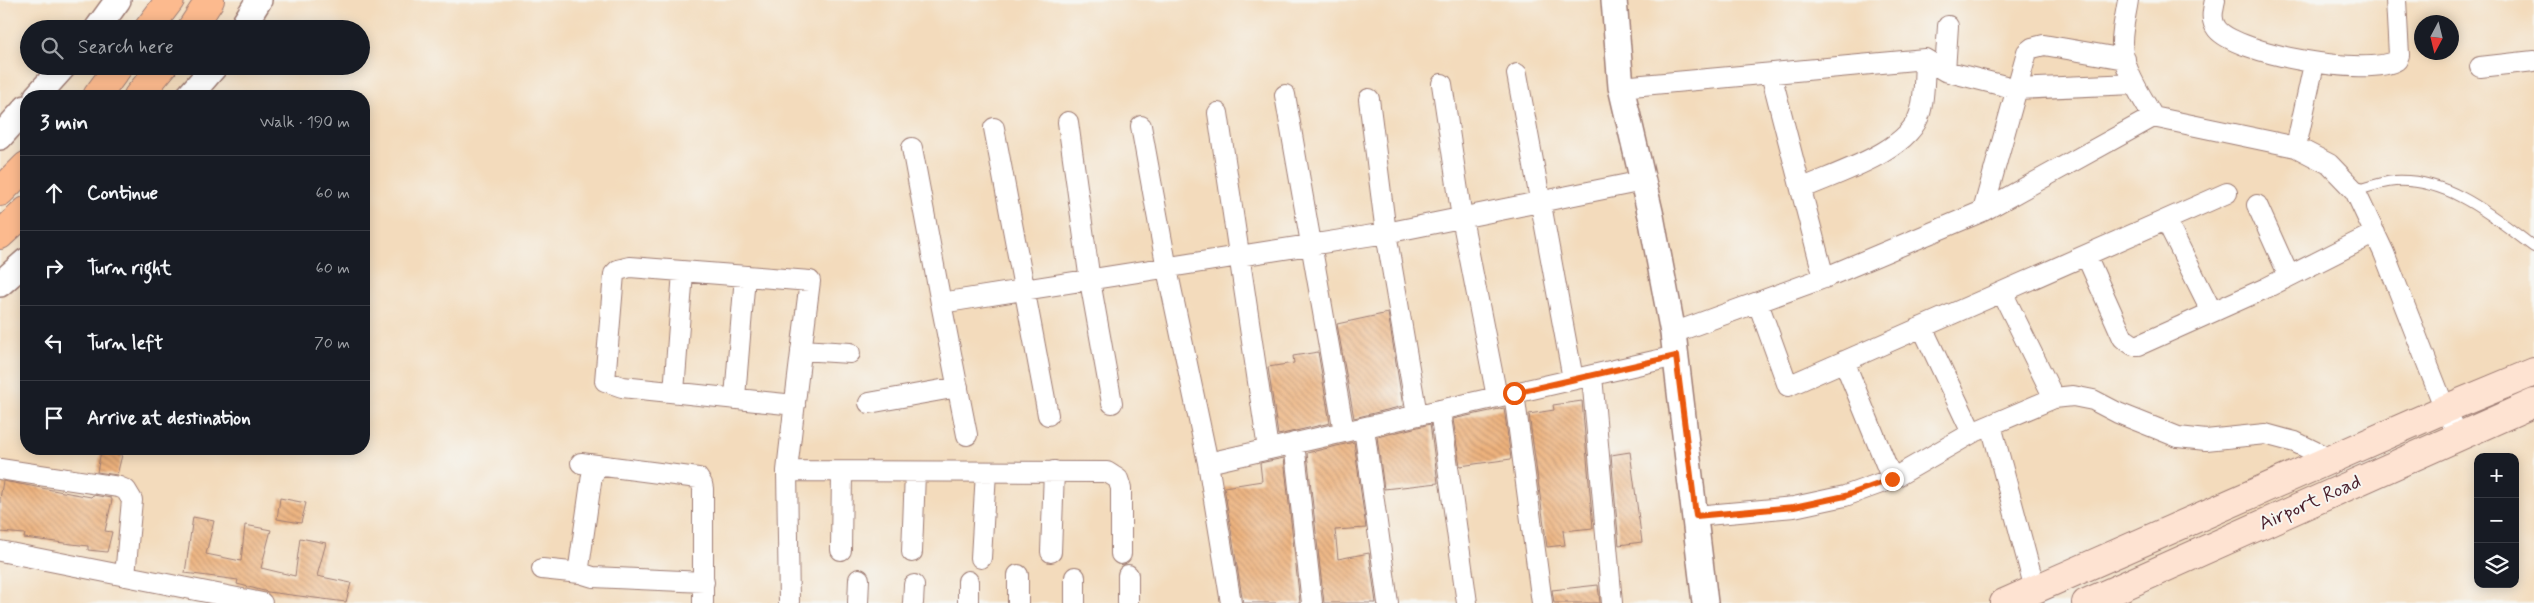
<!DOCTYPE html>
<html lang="en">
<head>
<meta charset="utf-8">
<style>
  body { margin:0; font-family:Mynerve,sans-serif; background:#20242c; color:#f1f3f6 }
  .controls { position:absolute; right:15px; bottom:15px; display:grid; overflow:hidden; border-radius:10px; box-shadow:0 2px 12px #0003 }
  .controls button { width:45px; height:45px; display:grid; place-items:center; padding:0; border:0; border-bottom:1px solid #363941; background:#171b24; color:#f1f3f6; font:25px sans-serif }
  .compass { position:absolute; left:2414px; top:15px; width:45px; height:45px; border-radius:50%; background:#171b24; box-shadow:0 2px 12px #0003; rotate:187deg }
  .stop { position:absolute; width:15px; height:15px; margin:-11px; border:4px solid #ea580c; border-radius:50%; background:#fff }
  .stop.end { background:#ea580c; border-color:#fff; box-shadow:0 1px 5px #0008 }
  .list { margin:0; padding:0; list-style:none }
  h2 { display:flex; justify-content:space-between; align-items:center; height:65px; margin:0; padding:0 20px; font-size:21px }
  h2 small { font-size:16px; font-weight:400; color:#9ea1a6 }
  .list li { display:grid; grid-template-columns:32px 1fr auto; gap:15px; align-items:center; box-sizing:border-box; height:75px; padding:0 20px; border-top:1px solid #363941 }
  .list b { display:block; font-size:19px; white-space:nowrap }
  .list em { font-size:16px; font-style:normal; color:#9ea1a6 }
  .icon { flex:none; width:28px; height:28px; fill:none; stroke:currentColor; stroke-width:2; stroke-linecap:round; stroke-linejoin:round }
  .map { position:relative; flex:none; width:2534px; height:603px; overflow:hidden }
  .search { position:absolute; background:#171b24; box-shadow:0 2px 12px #0003; left:20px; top:20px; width:350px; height:55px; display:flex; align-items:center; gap:12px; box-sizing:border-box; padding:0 18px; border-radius:28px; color:#9ea1a6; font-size:19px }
  .panel { position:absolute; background:#171b24; box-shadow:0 2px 12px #0003; left:20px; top:90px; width:350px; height:365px; border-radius:20px }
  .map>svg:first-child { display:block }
</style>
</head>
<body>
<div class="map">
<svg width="2534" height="603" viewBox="0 0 2534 603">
  <defs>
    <pattern id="building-back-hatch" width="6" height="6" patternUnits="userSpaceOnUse" patternTransform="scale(1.25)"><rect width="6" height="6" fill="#edb27d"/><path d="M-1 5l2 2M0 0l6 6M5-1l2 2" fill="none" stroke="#c29067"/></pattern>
  </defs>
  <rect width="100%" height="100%" fill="#f6f6f2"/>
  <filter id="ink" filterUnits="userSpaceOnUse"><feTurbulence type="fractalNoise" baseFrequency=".02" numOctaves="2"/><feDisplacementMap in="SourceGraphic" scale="10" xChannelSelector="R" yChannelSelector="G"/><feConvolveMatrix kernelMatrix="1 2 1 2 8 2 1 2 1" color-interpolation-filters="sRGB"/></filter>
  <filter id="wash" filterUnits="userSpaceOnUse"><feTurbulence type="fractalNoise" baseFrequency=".0096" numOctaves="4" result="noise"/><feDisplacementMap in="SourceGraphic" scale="20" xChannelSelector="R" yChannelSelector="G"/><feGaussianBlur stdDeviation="1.12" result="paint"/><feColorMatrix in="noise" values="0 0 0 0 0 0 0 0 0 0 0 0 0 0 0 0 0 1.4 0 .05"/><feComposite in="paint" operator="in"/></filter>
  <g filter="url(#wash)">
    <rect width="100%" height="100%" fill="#f3dbbc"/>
    <g id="blocks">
      <path fill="url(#building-back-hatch)" d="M 1388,313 L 1403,406 L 1354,418 L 1337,324 Z
        M 1318,352 L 1330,423 L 1278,435 L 1268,367 L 1294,363 L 1293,356 Z
        M 1582,401 L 1593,528 L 1563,531 L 1565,545 L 1547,547 L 1529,414 L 1554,410 L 1553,405 Z
        M 1504,408 L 1511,459 L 1460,466 L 1453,419 Z
        M 1430,424 L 1438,483 L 1384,489 L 1377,437 Z
        M 1354,442 L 1366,528 L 1335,530 L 1338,559 L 1369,553 L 1376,603 L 1324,603 L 1307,453 Z
        M 101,451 L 122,455 L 117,475 L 97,472 Z
        M 1630,452 L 1642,542 L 1619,545 L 1611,455 Z
        M 1284,458 L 1300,603 L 1243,603 L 1224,487 L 1262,481 L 1260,463 Z
        M 3,481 L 91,497 L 93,495 L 111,498 L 112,500 L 105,531 L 112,532 L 107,552 L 88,550 L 88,546 L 24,538 L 25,534 L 0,532 L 0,499 Z
        M 280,498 L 306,503 L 301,523 L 277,519 Z
        M 193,517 L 214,521 L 206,554 L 241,561 L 245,525 L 271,530 L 261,568 L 295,576 L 300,538 L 326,543 L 317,576 L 351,583 L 346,602 L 268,592 L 237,584 L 238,580 L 185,573 Z
        M 1598,585 L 1600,603 L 1554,603 L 1552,590 Z"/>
    </g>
  </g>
  <g filter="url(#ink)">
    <use href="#blocks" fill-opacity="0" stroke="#9e7d74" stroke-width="1"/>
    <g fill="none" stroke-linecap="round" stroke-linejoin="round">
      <g stroke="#9e7d74" stroke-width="12">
        <path id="service" d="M 2355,191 C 2368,187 2382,182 2395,181 C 2449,178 2494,217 2534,247"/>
      </g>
      <g stroke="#9e7d74" stroke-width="22">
        <path id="minor" d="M 2128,0 C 2126,14 2122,29 2122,42 C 2122,69 2141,95 2153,117 L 2296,147 L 2329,164 L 2355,191 L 2384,253 L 2445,409 L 2459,436
          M 2215,0 C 2213,10 2210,20 2217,29 C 2237,54 2369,78 2397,60 L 2399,55 L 2396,0
          M 2480,67 L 2534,61
          M 1945,71 L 1948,26
          M 1517,74 L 1573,379
          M 1771,74 L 1824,278
          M 1442,84 L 1462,218 L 1497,397
          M 1621,87 L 1925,59 L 1945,71 L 2017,89 L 2134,84
          M 1285,95 L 1344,432
          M 1369,99 L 1386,233 L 1417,415
          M 1218,113 L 1268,449
          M 1068,122 L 1090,281 L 1112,403
          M 1141,126 L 1167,269 L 1208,463 L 1231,603
          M 994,128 L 1048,415
          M 2296,147 L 2314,64
          M 912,148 L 941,303
          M 1801,189 C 1836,173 1909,152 1920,113 C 1925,97 1924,76 1925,59
          M 2257,205 L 2289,276
          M 1983,211 L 2153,117
          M 2166,220 L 2212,312
          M 2086,255 L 2123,338 L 2133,345 L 2139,345 L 2266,288 L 2375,233
          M 2002,292 L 2054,398
          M 1758,303 L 1788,386 L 2227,193
          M 1922,327 L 1972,433
          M 1673,333 L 1824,278 L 1983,211 L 2027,52 L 2032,48 L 2044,45 L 2125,59
          M 801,350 L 850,353
          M 1844,361 L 1892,479
          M 1592,376 L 1612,603
          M 674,392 L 683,272
          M 1514,393 L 1542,603
          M 735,397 L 745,276
          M 869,403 L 958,387
          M 1440,410 L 1467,603
          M 1991,425 L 2035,589
          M 1364,428 L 1388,603
          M 967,435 L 941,303 L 1386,233 L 1643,181
          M 1294,443 L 1312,603
          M 581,463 L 698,478 L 702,484 L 703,489 L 703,603
          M 1208,463 L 1676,356
          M 599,466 L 592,475 L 579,567 L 580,573 L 593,577 L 704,582
          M 0,469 L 119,487 L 126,490 L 132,500 L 125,576
          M 787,471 C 794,408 802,344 810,281 L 630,267 L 618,270 L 614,274 L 605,381 L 622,387 L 795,405
          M 1696,516 L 1794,507 L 1845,496 L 1892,479 L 1972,433 L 2054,398 L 2073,396 L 2093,400 L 2118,413 L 2178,437 L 2206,440 L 2265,434 L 2295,442 L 2330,459
          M 841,550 L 842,472
          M 0,551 L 262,603
          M 912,552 L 915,473
          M 1051,552 L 1054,471
          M 981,558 L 986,472
          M 542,569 L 580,573
          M 1018,575 L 1018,603
          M 1128,575 L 1128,603
          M 1075,577 L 1075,603
          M 789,603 L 787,471 L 1107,472 L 1118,479 L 1121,488 L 1121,554
          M 858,603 L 859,579
          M 913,603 L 914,585
          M 968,603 L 968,581"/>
      </g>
      <g stroke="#9e7d74" stroke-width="28">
        <path id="tertiary" d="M 1614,0 L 1621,87 L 1651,216 L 1673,333 L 1705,603
          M 97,29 L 118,0
          M 241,29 L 259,0
          M 37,96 L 64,66
          M 189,96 L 215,66
          M 0,137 L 26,108
          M 0,284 L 26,261"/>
      </g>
      <g stroke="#9e7d74" stroke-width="30">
        <path id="secondary" d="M 2004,603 L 2445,409 L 2534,372
          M 2086,603 L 2534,403"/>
      </g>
      <g stroke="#9e7d74" stroke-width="30">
        <path id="primary" d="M 148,29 L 170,0
          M 191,29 L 210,0
          M 97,96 L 119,66
          M 138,96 L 163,66
          M 0,192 L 26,166
          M 0,235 L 26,211"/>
      </g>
      <use href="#service" stroke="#fff" stroke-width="10"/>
      <use href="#minor" stroke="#fff" stroke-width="20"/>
      <use href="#tertiary" stroke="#fff" stroke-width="25"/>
      <use href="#secondary" stroke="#fee3d2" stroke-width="28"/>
      <use href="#primary" stroke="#fcba8e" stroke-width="28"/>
    </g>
  </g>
  <g fill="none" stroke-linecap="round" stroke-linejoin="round" filter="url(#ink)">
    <path stroke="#ea580c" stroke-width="6" d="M 1514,393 L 1676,356 L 1696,516 L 1794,507 L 1845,496 L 1892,479"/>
  </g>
  <g text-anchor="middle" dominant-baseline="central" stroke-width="4" stroke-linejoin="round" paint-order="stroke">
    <g font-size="20" fill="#4a1f2b" stroke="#f6f6f2">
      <text transform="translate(2310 503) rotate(-24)">Airport Road</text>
    </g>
  </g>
</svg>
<div class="controls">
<button>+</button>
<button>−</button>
<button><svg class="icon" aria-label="layers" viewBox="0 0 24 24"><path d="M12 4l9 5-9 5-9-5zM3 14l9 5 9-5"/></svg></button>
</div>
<svg class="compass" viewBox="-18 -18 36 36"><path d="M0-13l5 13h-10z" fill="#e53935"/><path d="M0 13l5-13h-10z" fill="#9ea1a6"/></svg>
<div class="stop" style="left:1514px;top:393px"></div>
<div class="stop end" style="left:1892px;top:479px"></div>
<div class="search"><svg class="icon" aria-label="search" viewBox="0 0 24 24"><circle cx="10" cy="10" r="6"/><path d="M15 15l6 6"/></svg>Search here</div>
<section class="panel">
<h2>3 min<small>Walk · 190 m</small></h2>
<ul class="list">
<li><svg class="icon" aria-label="ahead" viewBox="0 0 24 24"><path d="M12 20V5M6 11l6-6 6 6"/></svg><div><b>Continue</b></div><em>60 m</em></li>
<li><svg class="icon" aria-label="right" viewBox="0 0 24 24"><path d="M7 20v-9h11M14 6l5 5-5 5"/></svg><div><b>Turn right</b></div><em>60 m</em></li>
<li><svg class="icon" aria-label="left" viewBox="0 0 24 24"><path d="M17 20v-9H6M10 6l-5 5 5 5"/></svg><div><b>Turn left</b></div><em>70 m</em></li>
<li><svg class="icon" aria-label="arrive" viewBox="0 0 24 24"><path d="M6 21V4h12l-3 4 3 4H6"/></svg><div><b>Arrive at destination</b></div></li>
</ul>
</section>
</div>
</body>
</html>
